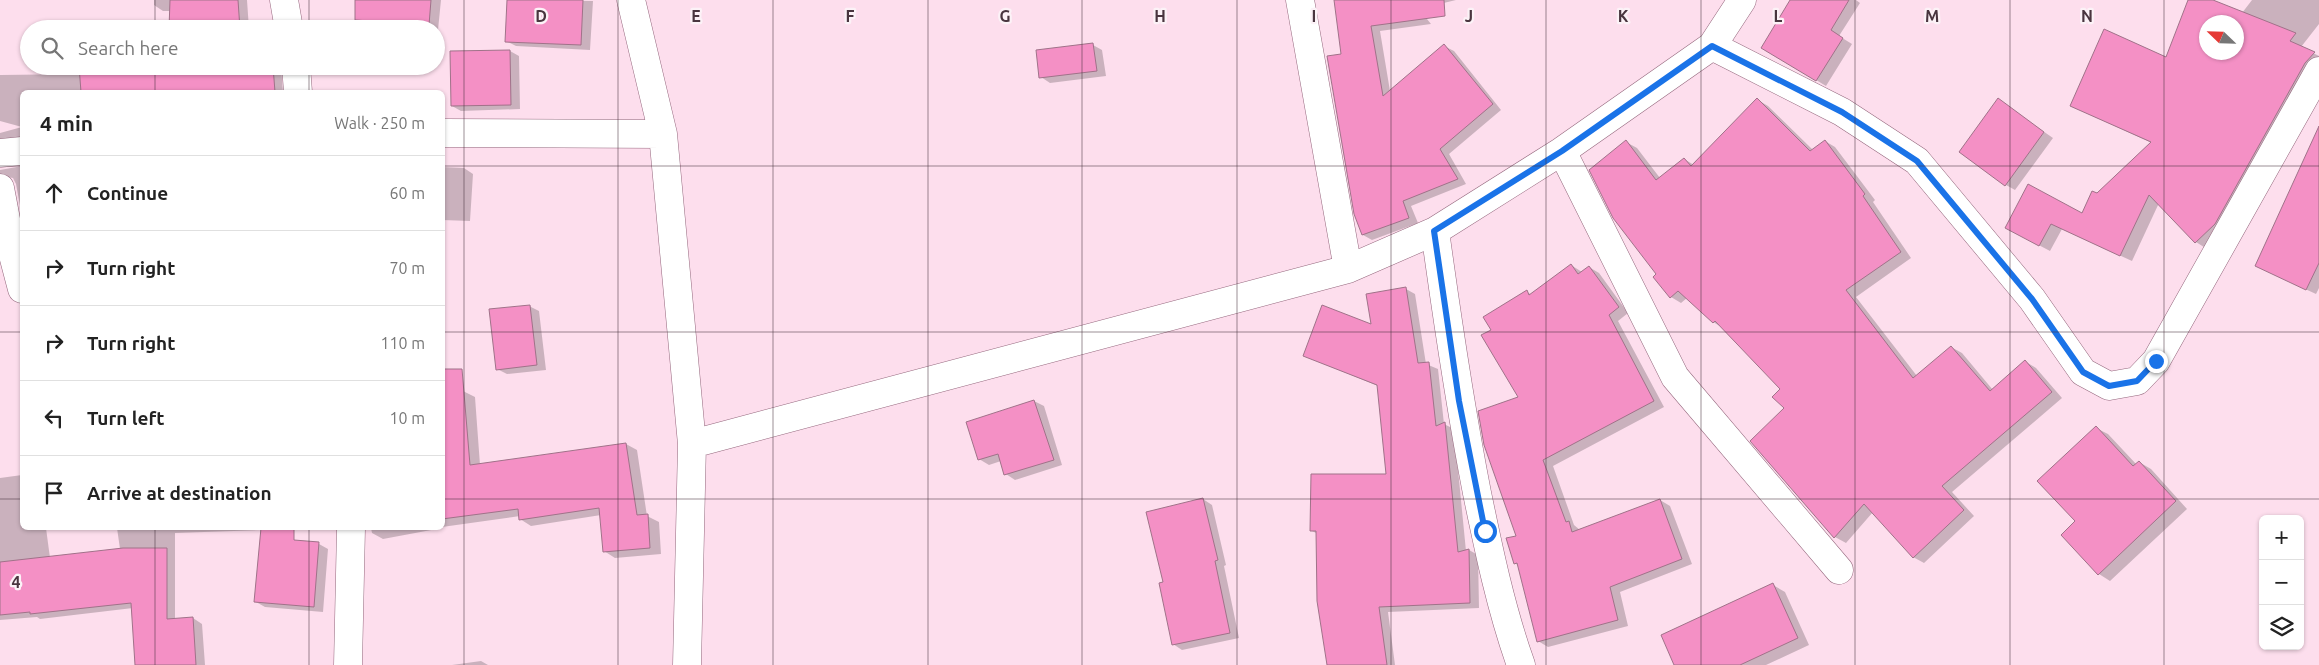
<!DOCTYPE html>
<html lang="en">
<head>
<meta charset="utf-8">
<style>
  body { margin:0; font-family:Ubuntu,sans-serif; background:#f2f2f2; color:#222 }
  .controls { position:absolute; right:15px; bottom:15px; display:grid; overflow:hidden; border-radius:8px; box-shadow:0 1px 4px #0004 }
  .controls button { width:45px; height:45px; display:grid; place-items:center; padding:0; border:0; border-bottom:1px solid #e0e0e0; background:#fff; color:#222; font:25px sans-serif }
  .compass { position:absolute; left:2199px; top:15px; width:45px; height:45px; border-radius:50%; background:#fff; box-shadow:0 1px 4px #0004; rotate:293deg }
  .stop { position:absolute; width:15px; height:15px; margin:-11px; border:4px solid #1a73e8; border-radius:50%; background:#fff }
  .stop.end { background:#1a73e8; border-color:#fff; box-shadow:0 1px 5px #0008 }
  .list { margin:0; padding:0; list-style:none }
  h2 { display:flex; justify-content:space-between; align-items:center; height:65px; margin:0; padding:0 20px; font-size:21px }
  h2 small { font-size:16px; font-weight:400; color:#767676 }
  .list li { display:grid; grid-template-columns:32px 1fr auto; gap:15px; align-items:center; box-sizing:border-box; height:75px; padding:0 20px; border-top:1px solid #e0e0e0 }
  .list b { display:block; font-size:19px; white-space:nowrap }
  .list em { font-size:16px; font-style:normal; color:#767676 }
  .icon { flex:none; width:28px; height:28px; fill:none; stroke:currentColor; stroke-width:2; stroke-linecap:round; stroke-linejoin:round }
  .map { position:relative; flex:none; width:2319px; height:665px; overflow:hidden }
  .search { position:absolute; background:#fff; box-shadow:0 1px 4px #0004; left:20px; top:20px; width:425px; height:55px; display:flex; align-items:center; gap:12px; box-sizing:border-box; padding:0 18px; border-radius:28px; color:#767676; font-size:19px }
  .panel { position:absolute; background:#fff; box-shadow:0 1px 4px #0004; left:20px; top:90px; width:425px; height:440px; border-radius:8px }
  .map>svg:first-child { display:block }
</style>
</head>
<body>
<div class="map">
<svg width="2319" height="665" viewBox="0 0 2319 665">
  <rect width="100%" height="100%" fill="#fddeed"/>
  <path fill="#0003" fill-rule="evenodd" d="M 154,0 L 247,0 L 249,29 L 170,29 L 171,11 L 163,11 L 154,5 Z
    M 374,0 L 441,0 L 438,30 L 382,26 L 373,21 Z
    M 509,0 L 593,1 L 590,50 L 516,46 L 506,41 Z
    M 1335,0 L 1456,0 L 1419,9 L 1431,24 L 1380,31 L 1390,91 L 1444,46 L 1454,51 L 1501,110 L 1449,154 L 1466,184 L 1411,206 L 1418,223 L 1372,240 L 1363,235 L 1343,55 Z
    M 1791,0 L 1856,0 L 1860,3 L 1839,36 L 1852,44 L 1826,86 L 1762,47 Z
    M 2189,0 L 2209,0 L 2242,13 L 2252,0 L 2319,0 L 2319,24 L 2301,47 L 2319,56 L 2319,67 L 2207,249 L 2196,242 L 2159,203 L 2132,261 L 2062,229 L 2050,251 L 2018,234 L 2083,214 L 2097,195 L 2152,143 L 2071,106 L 2166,59 ZM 2206,22 L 2236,22 L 2236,52 L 2206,52 Z
    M 1093,45 L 1102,50 L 1106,76 L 1050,83 L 1041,77 Z
    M 510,51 L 519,56 L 520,109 L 461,111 L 452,106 Z
    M 80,66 L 281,66 L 283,92 L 22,92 L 22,141 L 0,145 L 0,133 L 22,127 L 0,121 L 0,75 L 81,74 Z
    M 1758,100 L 1768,106 L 1813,150 L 1825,141 L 1835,147 L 1875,200 L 1873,202 L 1911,258 L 1856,297 L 1917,376 L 1951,347 L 1962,353 L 1993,390 L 2026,362 L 2036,368 L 2062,398 L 1952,492 L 1974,516 L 1924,563 L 1913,557 L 1873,512 L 1846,543 L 1835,537 L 1786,408 L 1781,389 L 1723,328 L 1713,322 L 1687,298 L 1681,303 L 1671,297 L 1658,274 L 1626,142 L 1637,148 L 1660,178 L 1684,159 L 1694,165 Z
    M 1998,100 L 2053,138 L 2015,190 L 2006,185 Z
    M 2319,153 L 2319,288 L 2316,294 L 2266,271 Z
    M 22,166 L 22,216 L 16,184 L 13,178 L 7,177 L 0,181 L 0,170 Z
    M 442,167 L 464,168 L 473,174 L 470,221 L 442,220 Z
    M 1571,265 L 1582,272 L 1589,267 L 1599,273 L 1628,313 L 1618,321 L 1664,407 L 1553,466 L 1574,525 L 1580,530 L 1660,500 L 1670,506 L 1692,564 L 1620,592 L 1628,626 L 1548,647 L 1538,641 L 1519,566 L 1515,563 L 1518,536 L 1520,398 L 1492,330 L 1527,292 L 1532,295 Z
    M 1406,289 L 1415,294 L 1426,364 L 1438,369 L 1444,424 L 1454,429 L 1466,551 L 1469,550 L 1478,555 L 1479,608 L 1388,612 L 1395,665 L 1328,665 L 1318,534 L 1312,531 L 1387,476 L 1378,386 L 1305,356 L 1373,326 Z
    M 529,306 L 539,311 L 546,370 L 507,374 L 497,369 Z
    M 463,391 L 475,397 L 480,465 L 626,444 L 637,450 L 647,516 L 659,522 L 661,554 L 615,558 L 604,551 L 601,515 L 531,526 L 520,519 L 520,516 L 442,527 L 442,393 Z
    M 1034,401 L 1044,406 L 1062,465 L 1015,480 L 1006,474 L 1001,461 L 989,465 L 979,459 Z
    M 2096,428 L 2108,434 L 2137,465 L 2139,462 L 2151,469 L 2187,509 L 2110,581 L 2099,574 L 2077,521 Z
    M 22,475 L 22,528 L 46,528 L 50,558 L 120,549 L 117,528 L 261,528 L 261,530 L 175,533 L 175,619 L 193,618 L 202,624 L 205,665 L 136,665 L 133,608 L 40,619 L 37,617 L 0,620 L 0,478 Z
    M 1203,499 L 1212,505 L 1226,565 L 1224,566 L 1239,638 L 1182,650 L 1173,644 L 1164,583 Z
    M 371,528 L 442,528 L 383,539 L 372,533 Z
    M 261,539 L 319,544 L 328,549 L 323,612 L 265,607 L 256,602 Z
    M 1773,585 L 1785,592 L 1809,645 L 1766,665 L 1676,665 Z
    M 481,661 L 488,665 L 452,665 Z"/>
  <path fill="#f490c5" stroke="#a07289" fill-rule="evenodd" d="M 170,0 L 238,0 L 240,29 L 169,29 Z
    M 355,0 L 431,0 L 429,25 L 355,20 Z
    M 507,0 L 583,0 L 581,45 L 505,42 Z
    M 1334,0 L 1444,0 L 1445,16 L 1371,26 L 1383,96 L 1444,44 L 1493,104 L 1440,149 L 1458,179 L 1403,201 L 1409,218 L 1362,235 L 1354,214 L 1327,56 L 1341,54 Z
    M 1790,0 L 1849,0 L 1831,30 L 1843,38 L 1816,81 L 1761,48 Z
    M 2188,0 L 2213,0 L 2296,33 L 2290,41 L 2315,52 L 2305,63 L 2215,224 L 2195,243 L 2149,195 L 2120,256 L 2051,224 L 2039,246 L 2005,228 L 2028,184 L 2082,213 L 2092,191 L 2097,193 L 2151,142 L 2070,106 L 2104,29 L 2166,57 ZM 2206,22 L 2236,22 L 2236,52 L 2206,52 Z
    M 1093,43 L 1097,71 L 1039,78 L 1036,50 Z
    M 510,50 L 511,105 L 451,106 L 450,51 Z
    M 79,66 L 273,66 L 275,92 L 81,92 Z
    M 1757,98 L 1810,151 L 1825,140 L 1865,194 L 1863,196 L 1901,252 L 1846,290 L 1913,378 L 1951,346 L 1990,391 L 2025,360 L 2052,392 L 1942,486 L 1964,510 L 1913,558 L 1864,504 L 1834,538 L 1750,441 L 1784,408 L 1772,397 L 1780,389 L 1715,321 L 1713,323 L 1678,291 L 1670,298 L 1653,277 L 1656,274 L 1613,218 L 1589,170 L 1626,140 L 1656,180 L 1684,158 L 1691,166 Z
    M 1998,98 L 2044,132 L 2005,186 L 1959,152 Z
    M 2319,126 L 2319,263 L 2306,290 L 2255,266 Z
    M 1571,264 L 1578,274 L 1589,266 L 1619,307 L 1609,315 L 1654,401 L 1543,460 L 1566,522 L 1569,521 L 1572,532 L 1660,499 L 1682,559 L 1610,587 L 1618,620 L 1537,642 L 1517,563 L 1514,564 L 1506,538 L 1516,536 L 1484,445 L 1478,411 L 1518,397 L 1481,335 L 1491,330 L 1483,317 L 1527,290 L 1529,295 Z
    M 1406,287 L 1418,363 L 1429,362 L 1436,426 L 1445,422 L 1458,552 L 1469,549 L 1470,603 L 1379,607 L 1387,665 L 1327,665 L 1317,601 L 1316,531 L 1310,531 L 1311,474 L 1386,474 L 1377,385 L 1303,356 L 1322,305 L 1371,324 L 1366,294 Z
    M 530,305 L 537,365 L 496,370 L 489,309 Z
    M 442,369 L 462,369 L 470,465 L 626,443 L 637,515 L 648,514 L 650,548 L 603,552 L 599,508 L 519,520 L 518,509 L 442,519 Z
    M 1034,400 L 1054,460 L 1004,475 L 998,454 L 978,460 L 966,422 Z
    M 2096,426 L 2133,466 L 2139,461 L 2176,501 L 2098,575 L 2061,535 L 2075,521 L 2037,481 Z
    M 1203,498 L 1218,560 L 1215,561 L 1230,633 L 1172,645 L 1159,583 L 1163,582 L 1146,512 Z
    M 261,528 L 294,528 L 294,540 L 319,542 L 314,607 L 254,602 Z
    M 123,548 L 167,548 L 167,619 L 193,617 L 196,665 L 135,665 L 131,603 L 30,614 L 30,612 L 0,615 L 0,562 Z
    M 1773,583 L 1798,638 L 1740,665 L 1674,665 L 1661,635 Z"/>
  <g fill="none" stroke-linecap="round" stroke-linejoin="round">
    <g stroke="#94677d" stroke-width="29">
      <path id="street" d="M 284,0 L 289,29
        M 631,0 L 663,134 L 692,444 L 687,665
        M 1300,0 L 1348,269
        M 1712,46 L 1842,112 L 1917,161 L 2032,299 L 2083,372 L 2109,386 L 2137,381 L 2156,361 L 2319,71
        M 296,66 L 298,92
        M 442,133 L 663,134
        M 1562,151 L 1675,377 L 1839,570
        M 0,153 L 22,151
        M 0,188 L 12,251 L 22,289
        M 1435,231 C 1447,318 1460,406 1477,493 C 1489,551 1501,609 1521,665
        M 692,444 L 1348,269 L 1435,231 L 1562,151 L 1712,46 L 1742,0
        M 348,665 L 351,528"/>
    </g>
    <use href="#street" stroke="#fff" stroke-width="28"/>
  </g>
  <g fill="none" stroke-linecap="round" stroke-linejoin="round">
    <path stroke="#1a73e8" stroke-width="6" d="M 1485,531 L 1459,401 L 1434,231 L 1562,151 L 1712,46 L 1842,112 L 1917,161 L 2032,299 L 2083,372 L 2109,386 L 2137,381 L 2156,361"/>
  </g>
  <path fill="none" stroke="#49353f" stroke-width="1" stroke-opacity="0.55" d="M 155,0 L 155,29M 309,0 L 309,29M 464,0 L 464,665M 618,0 L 618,665M 773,0 L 773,665M 928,0 L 928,665M 1082,0 L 1082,665M 1237,0 L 1237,665M 1391,0 L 1391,665M 1546,0 L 1546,665M 1701,0 L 1701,665M 1855,0 L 1855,665M 2010,0 L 2010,665M 2164,0 L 2164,665M 155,66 L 155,92M 309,66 L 309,92M 0,166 L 22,166M 442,166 L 2319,166M 0,332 L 22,332M 442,332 L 2319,332M 0,499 L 22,499M 442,499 L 2319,499M 155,528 L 155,665M 309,528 L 309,665"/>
  <g font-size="16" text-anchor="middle" font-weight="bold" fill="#49353f" stroke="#fcf2f7" stroke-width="4.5" stroke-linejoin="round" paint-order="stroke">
    <text x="541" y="22">D</text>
    <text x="696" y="22">E</text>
    <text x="850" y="22">F</text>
    <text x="1005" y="22">G</text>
    <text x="1160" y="22">H</text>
    <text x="1314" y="22">I</text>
    <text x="1469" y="22">J</text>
    <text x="1623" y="22">K</text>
    <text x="1778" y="22">L</text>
    <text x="1932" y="22">M</text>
    <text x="2087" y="22">N</text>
    <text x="16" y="588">4</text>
  </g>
</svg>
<div class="controls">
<button>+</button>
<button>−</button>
<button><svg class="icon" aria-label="layers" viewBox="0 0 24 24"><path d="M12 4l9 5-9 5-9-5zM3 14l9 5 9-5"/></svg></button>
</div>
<svg class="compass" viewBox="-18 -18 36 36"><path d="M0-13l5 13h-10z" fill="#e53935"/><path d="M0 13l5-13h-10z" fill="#767676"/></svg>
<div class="stop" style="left:1485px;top:531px"></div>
<div class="stop end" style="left:2156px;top:361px"></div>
<div class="search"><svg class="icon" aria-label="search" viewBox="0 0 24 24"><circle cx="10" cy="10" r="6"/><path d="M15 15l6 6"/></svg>Search here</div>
<section class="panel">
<h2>4 min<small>Walk · 250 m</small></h2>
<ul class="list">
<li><svg class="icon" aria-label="ahead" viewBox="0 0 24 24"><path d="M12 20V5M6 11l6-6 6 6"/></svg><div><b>Continue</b></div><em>60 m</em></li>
<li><svg class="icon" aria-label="right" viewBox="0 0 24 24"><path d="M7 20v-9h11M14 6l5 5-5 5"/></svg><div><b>Turn right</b></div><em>70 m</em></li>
<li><svg class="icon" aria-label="right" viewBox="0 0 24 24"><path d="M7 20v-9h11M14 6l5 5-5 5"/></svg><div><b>Turn right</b></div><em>110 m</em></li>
<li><svg class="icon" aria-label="left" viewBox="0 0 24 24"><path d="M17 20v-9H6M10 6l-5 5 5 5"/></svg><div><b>Turn left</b></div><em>10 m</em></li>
<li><svg class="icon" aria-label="arrive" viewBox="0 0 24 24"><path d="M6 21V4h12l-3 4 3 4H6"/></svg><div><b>Arrive at destination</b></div></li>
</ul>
</section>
</div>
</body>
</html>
